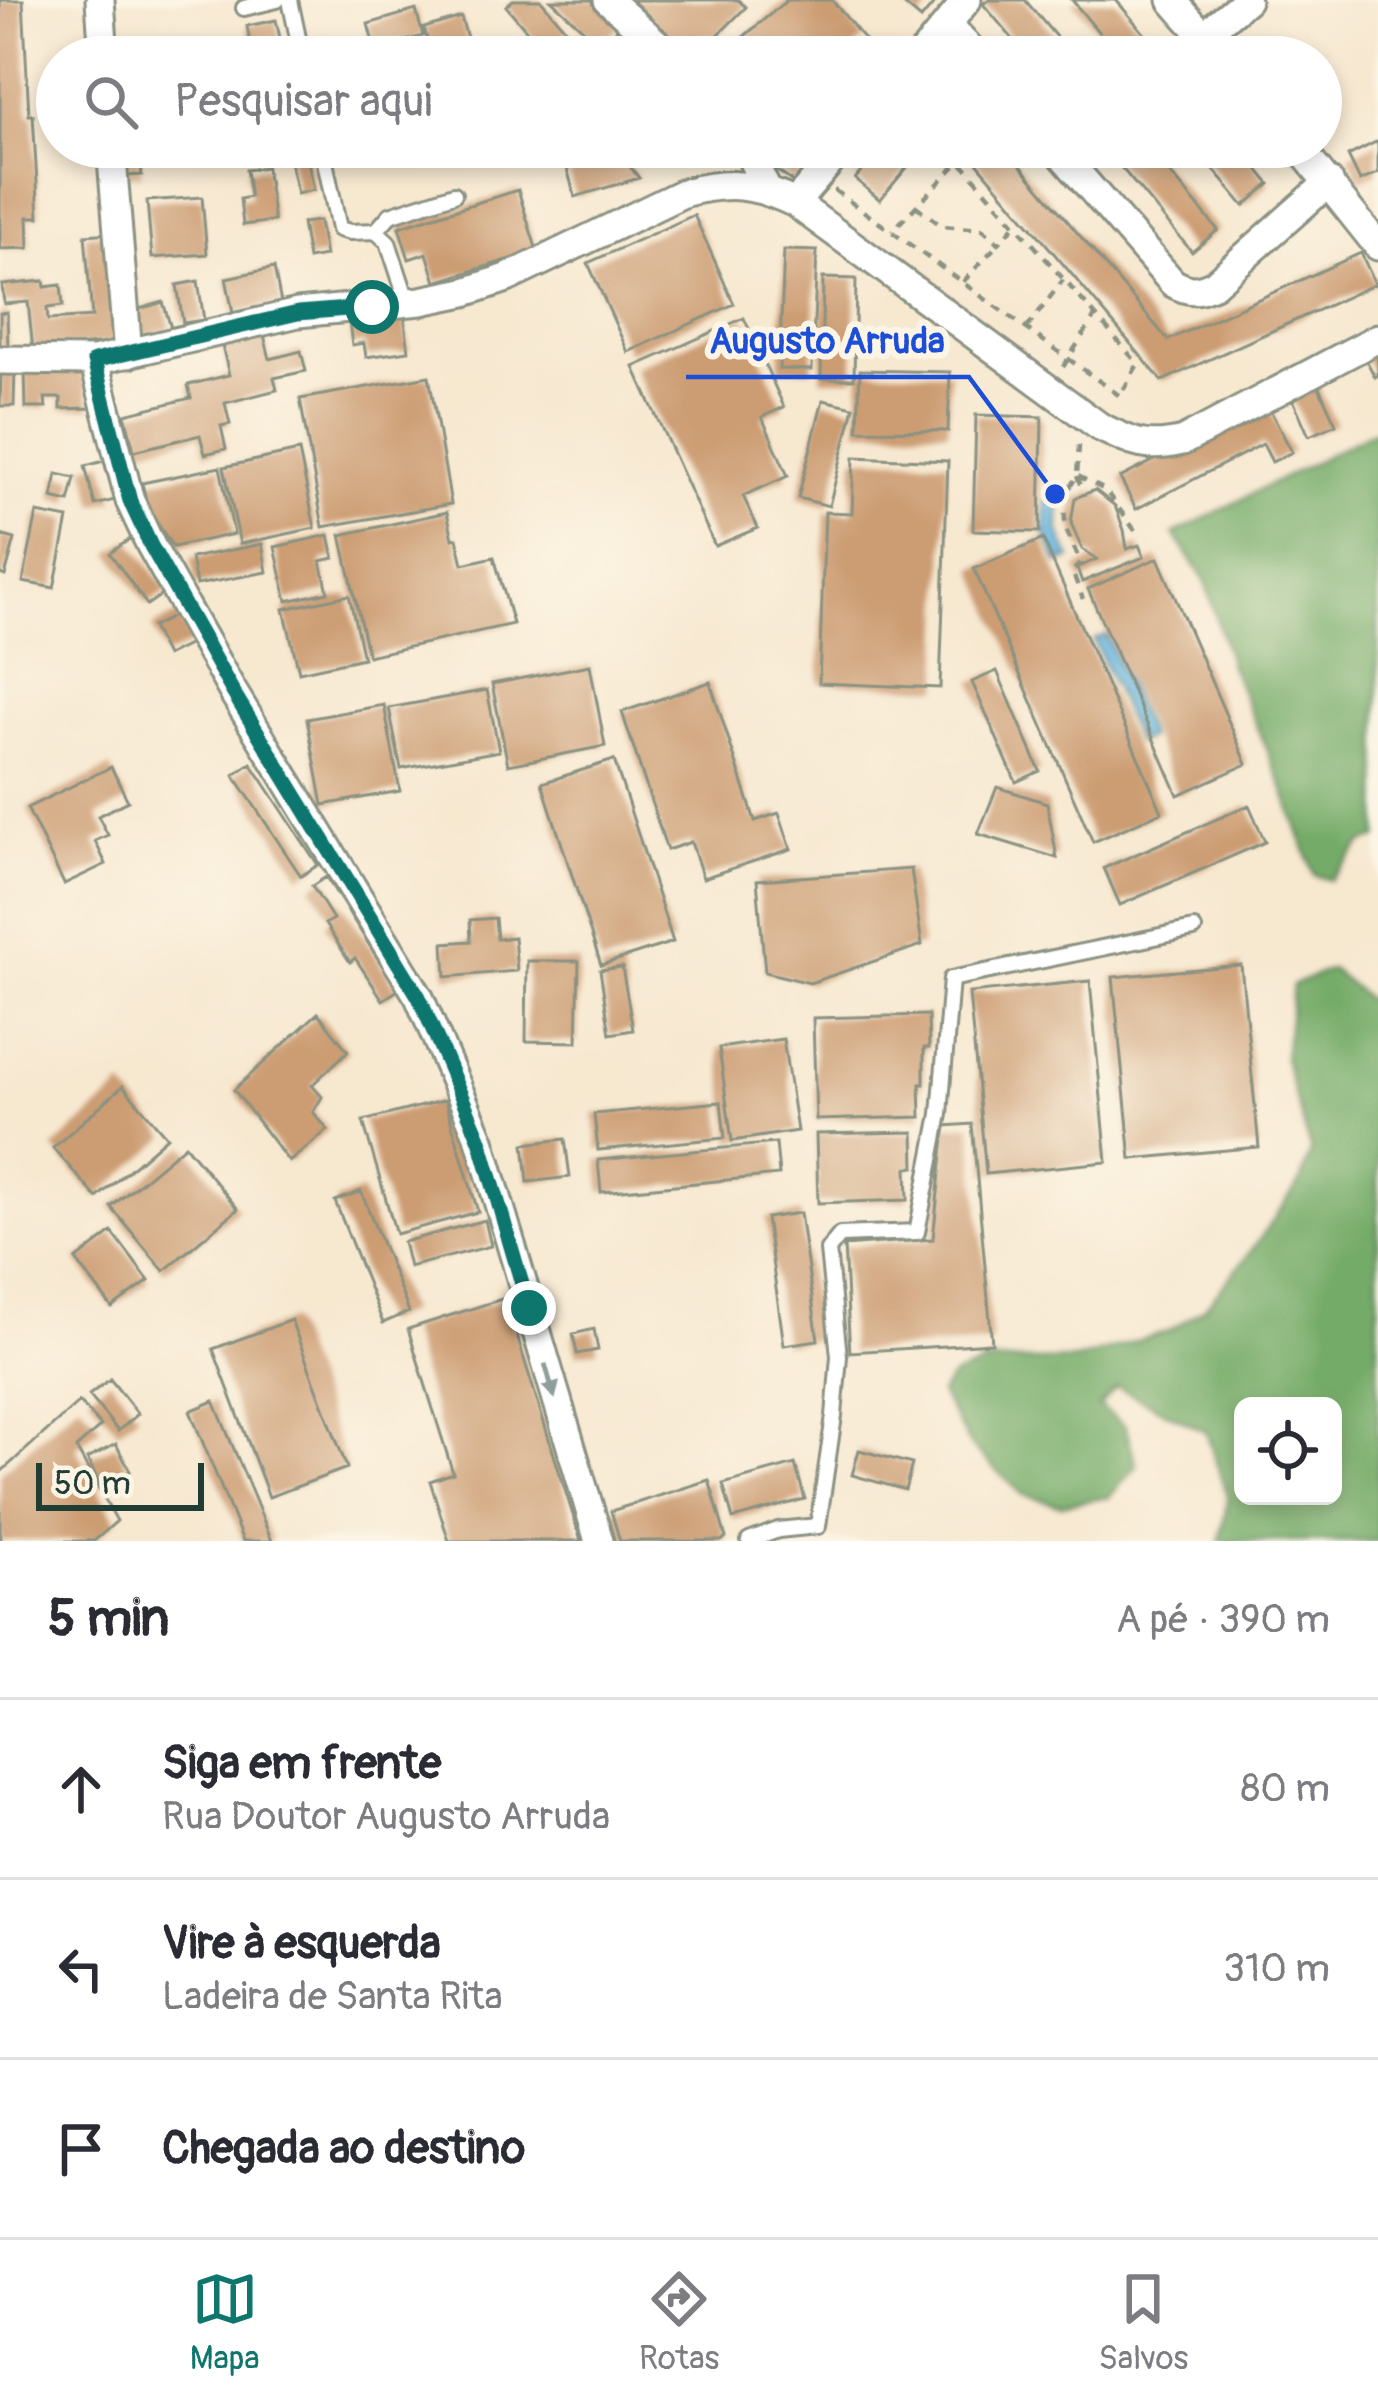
<!DOCTYPE html>
<html lang="pt">
<head>
<meta charset="utf-8">
<style>
  body { margin:0; font-family:Pangolin,sans-serif; background:#f7f7f7; color:#2b2b33 }
  .controls { position:absolute; right:36px; bottom:36px; display:grid; overflow:hidden; border-radius:18px; box-shadow:0 6px 18px #0003 }
  .controls button { width:108px; height:108px; display:grid; place-items:center; padding:0; border:0; border-bottom:3px solid #e1e1e2; background:#fff; color:#2b2b33; font:60px sans-serif }
  .scale { position:absolute; left:36px; bottom:30px; width:168px; box-sizing:border-box; padding-left:12px; border:6px solid #1f3d34; border-top:0; font-size:33px; line-height:42px; white-space:nowrap; color:#1f3d34; -webkit-text-stroke:9px #fcf5e5; paint-order:stroke }
  .stop { position:absolute; width:36px; height:36px; margin:-27px; border:9px solid #0f766e; border-radius:50%; background:#fff }
  .stop.end { background:#0f766e; border-color:#fff; box-shadow:0 3px 12px #0008 }
  .list { margin:0; padding:0; list-style:none }
  h2 { display:flex; justify-content:space-between; align-items:center; height:156px; margin:0; padding:0 48px; font-size:51px }
  h2 small { font-size:39px; font-weight:400; color:#7c7c81 }
  .list li { display:grid; grid-template-columns:78px 1fr auto; gap:36px; align-items:center; box-sizing:border-box; height:180px; padding:0 48px; border-top:3px solid #e1e1e2 }
  .list b { display:block; font-size:45px; white-space:nowrap }
  .list p { margin:0; font-size:39px; white-space:nowrap; color:#7c7c81 }
  .list em { font-size:39px; font-style:normal; color:#7c7c81 }
  .icon { flex:none; width:66px; height:66px; fill:none; stroke:currentColor; stroke-width:2; stroke-linecap:round; stroke-linejoin:round }
  .map { position:relative; flex:none; width:1378px; height:1541px; overflow:hidden }
  .search { position:absolute; background:#fff; box-shadow:0 6px 18px #0003; left:36px; right:36px; top:36px; height:132px; display:flex; align-items:center; gap:30px; box-sizing:border-box; padding:0 42px; border-radius:66px; color:#7c7c81; font-size:45px }
  .sheet { height:696px; background:#fff }
  nav { display:flex; justify-content:space-around; align-items:center; box-sizing:border-box; height:168px; border-top:3px solid #e1e1e2; background:#fff; font-size:33px; color:#7c7c81 }
  nav a { display:grid; justify-items:center; gap:6px }
  nav .on { color:#0f766e }
  .map>svg:first-child { display:block }
</style>
</head>
<body>
<div class="map">
<svg width="1378" height="1541" viewBox="0 0 1378 1541">
  <rect width="100%" height="100%" fill="#fcf5e5"/>
  <filter id="ink" filterUnits="userSpaceOnUse"><feTurbulence type="fractalNoise" baseFrequency=".00833" numOctaves="2"/><feDisplacementMap in="SourceGraphic" scale="24" xChannelSelector="R" yChannelSelector="G"/><feConvolveMatrix kernelMatrix="1 2 1 2 8 2 1 2 1" color-interpolation-filters="sRGB"/></filter>
  <filter id="wash" filterUnits="userSpaceOnUse"><feTurbulence type="fractalNoise" baseFrequency=".004" numOctaves="4" result="noise"/><feDisplacementMap in="SourceGraphic" scale="48" xChannelSelector="R" yChannelSelector="G"/><feGaussianBlur stdDeviation="2.7" result="paint"/><feColorMatrix in="noise" values="0 0 0 0 0 0 0 0 0 0 0 0 0 0 0 0 0 1.4 0 .05"/><feComposite in="paint" operator="in"/></filter>
  <g filter="url(#wash)">
    <rect width="100%" height="100%" fill="#f7e8d0"/>
    <path fill="#75ab68" stroke="#4a744e" stroke-width="3" fill-rule="evenodd" d="M 1378,429 L 1378,838 L 1363,843 L 1330,880 L 1314,875 L 1283,787 L 1231,668 L 1205,580 L 1174,534 Z
      M 1331,969 L 1378,1008 L 1378,1541 L 1220,1541 L 1228,1498 L 1206,1432 L 1117,1387 L 1099,1406 L 1125,1426 L 1137,1466 L 1109,1497 L 1060,1505 L 1023,1495 L 970,1445 L 940,1394 L 952,1377 L 989,1362 L 1076,1360 L 1169,1331 L 1204,1308 L 1246,1258 L 1301,1181 L 1311,1151 L 1284,1058 L 1293,985 ZM 1243,1406 L 1333,1406 L 1333,1496 L 1243,1496 Z"/>
    <path fill="#65b5df" stroke="#42798a" stroke-width="3" d="M 1046,500 L 1060,502 L 1059,531 L 1071,558 L 1059,563 L 1045,533 Z
      M 1106,635 L 1149,737 L 1137,743 L 1094,640 Z"/>
    <g id="blocks">
      <path fill="#cc9c72" d="M 0,0 L 23,0 L 29,115 L 33,115 L 39,217 L 28,217 L 29,248 L 0,249 Z
        M 513,0 L 541,0 L 589,57 L 549,57 L 506,6 Z
        M 551,0 L 597,0 L 622,23 L 602,46 Z
        M 632,0 L 738,0 L 746,7 L 696,57 L 689,57 Z
        M 787,0 L 832,0 L 864,39 L 843,57 L 746,57 L 735,44 Z
        M 899,0 L 937,0 L 921,19 Z
        M 988,0 L 1025,0 L 1073,57 L 1028,57 L 983,4 Z
        M 1072,0 L 1116,0 L 1164,57 L 1119,57 Z
        M 416,10 L 423,36 L 375,50 L 368,24 Z
        M 461,17 L 470,48 L 432,57 L 424,28 Z
        M 276,20 L 280,38 L 250,43 L 247,26 Z
        M 370,42 L 374,57 L 323,57 L 323,56 Z
        M 638,43 L 650,57 L 622,57 Z
        M 178,44 L 181,57 L 139,57 L 138,47 Z
        M 1378,141 L 1378,173 L 1360,181 L 1348,156 Z
        M 121,147 L 139,147 L 142,175 L 124,176 Z
        M 287,147 L 305,147 L 314,190 L 297,194 Z
        M 561,147 L 598,147 L 600,152 L 616,148 L 639,178 L 575,197 Z
        M 794,147 L 820,147 L 794,183 L 776,170 Z
        M 882,147 L 924,147 L 880,200 L 855,179 Z
        M 964,147 L 1005,147 L 1168,340 L 1361,253 L 1375,284 L 1162,381 Z
        M 1104,147 L 1148,147 L 1218,230 L 1192,252 Z
        M 1195,147 L 1240,147 L 1270,184 L 1244,206 Z
        M 266,167 L 274,221 L 243,225 L 240,199 L 250,197 L 246,170 Z
        M 518,190 L 537,251 L 436,282 L 427,253 L 409,259 L 399,227 Z
        M 202,197 L 207,254 L 152,258 L 147,201 Z
        M 694,215 L 734,304 L 628,352 L 588,263 Z
        M 319,221 L 325,256 L 308,259 L 302,223 Z
        M 112,233 L 121,342 L 33,350 L 28,302 L 4,304 L 2,285 L 44,281 L 45,287 L 61,285 L 63,306 L 47,308 L 48,320 L 92,317 L 85,235 Z
        M 784,250 L 817,251 L 812,370 L 779,369 Z
        M 274,268 L 281,303 L 233,313 L 226,278 Z
        M 823,278 L 856,279 L 854,379 L 821,379 Z
        M 198,281 L 204,320 L 183,323 L 177,285 Z
        M 163,302 L 171,328 L 135,338 L 132,311 Z
        M 7,312 L 8,348 L 0,346 L 0,313 Z
        M 404,314 L 409,351 L 366,357 L 364,343 L 352,345 L 349,322 Z
        M 744,318 L 784,407 L 762,417 L 788,476 L 743,496 L 758,528 L 715,546 L 634,367 Z
        M 264,335 L 270,359 L 301,351 L 306,371 L 274,378 L 277,390 L 225,403 L 230,424 L 221,426 L 226,449 L 205,454 L 200,435 L 134,451 L 125,414 L 191,398 L 188,385 L 229,375 L 222,345 Z
        M 1378,349 L 1378,375 L 1375,377 L 1364,356 Z
        M 1,369 L 15,369 L 14,406 L 0,406 Z
        M 82,369 L 91,408 L 61,409 L 61,398 L 45,398 L 46,408 L 26,408 L 25,370 Z
        M 860,370 L 950,372 L 948,431 L 858,430 Z
        M 429,376 L 451,504 L 323,527 L 300,399 Z
        M 1317,383 L 1336,424 L 1309,436 L 1291,395 Z
        M 823,400 L 854,407 L 829,506 L 798,498 Z
        M 1270,410 L 1292,452 L 1272,462 L 1263,444 L 1136,509 L 1120,478 L 1247,413 Z
        M 976,415 L 1042,417 L 1040,532 L 973,530 Z
        M 299,451 L 315,528 L 240,544 L 224,467 Z
        M 854,457 L 948,461 L 940,688 L 819,683 L 825,512 L 852,513 Z
        M 104,461 L 115,500 L 95,505 L 85,466 Z
        M 220,467 L 234,534 L 173,547 L 148,509 L 142,483 Z
        M 57,474 L 75,478 L 69,502 L 52,498 Z
        M 1095,490 L 1115,506 L 1124,530 L 1127,549 L 1139,545 L 1144,557 L 1082,582 L 1077,568 L 1097,559 L 1082,549 L 1071,523 L 1075,498 Z
        M 447,512 L 453,539 L 457,538 L 463,564 L 494,557 L 513,624 L 368,656 L 341,535 Z
        M 37,513 L 68,519 L 54,588 L 23,582 Z
        M 0,535 L 15,539 L 5,576 L 0,574 Z
        M 329,535 L 334,558 L 321,561 L 328,592 L 287,601 L 275,547 Z
        M 130,539 L 167,591 L 147,605 L 110,553 Z
        M 1043,539 L 1162,812 L 1093,842 L 974,569 Z
        M 262,544 L 267,572 L 196,585 L 191,558 Z
        M 1158,558 L 1247,764 L 1178,795 L 1088,589 Z
        M 349,595 L 363,658 L 299,672 L 284,609 Z
        M 178,614 L 192,643 L 166,656 L 152,627 Z
        M 590,665 L 605,746 L 508,765 L 492,684 Z
        M 997,671 L 1040,771 L 1016,782 L 972,682 Z
        M 710,682 L 755,821 L 779,813 L 791,849 L 703,878 L 691,842 L 667,850 L 622,712 Z
        M 487,690 L 499,751 L 401,769 L 389,708 Z
        M 384,705 L 400,791 L 323,805 L 307,719 Z
        M 614,760 L 673,942 L 601,965 L 542,783 Z
        M 251,763 L 318,865 L 301,876 L 234,775 Z
        M 111,767 L 128,801 L 98,816 L 108,835 L 95,841 L 106,864 L 64,884 L 27,808 Z
        M 997,787 L 1047,803 L 1057,858 L 978,834 Z
        M 1249,805 L 1265,842 L 1120,905 L 1104,868 Z
        M 911,869 L 922,945 L 810,983 L 765,972 L 757,880 Z
        M 326,877 L 398,990 L 383,1000 L 355,958 L 350,962 L 325,924 L 333,919 L 312,886 Z
        M 495,918 L 497,939 L 514,937 L 517,971 L 446,977 L 444,943 L 471,941 L 470,920 Z
        M 527,961 L 579,961 L 577,1042 L 526,1041 Z
        M 1241,965 L 1259,1147 L 1131,1159 L 1113,977 Z
        M 622,967 L 633,1030 L 610,1034 L 600,970 Z
        M 1090,981 L 1107,1162 L 986,1174 L 969,993 Z
        M 318,1013 L 348,1051 L 312,1085 L 322,1097 L 313,1112 L 328,1130 L 289,1162 L 234,1090 Z
        M 928,1015 L 929,1048 L 924,1048 L 924,1084 L 920,1084 L 921,1117 L 816,1120 L 813,1018 Z
        M 783,1039 L 797,1131 L 732,1141 L 719,1048 Z
        M 123,1086 L 167,1137 L 97,1198 L 53,1148 Z
        M 445,1100 L 478,1212 L 396,1234 L 363,1121 Z
        M 721,1102 L 725,1138 L 598,1150 L 594,1114 Z
        M 972,1124 L 992,1343 L 850,1352 L 844,1246 L 933,1239 L 945,1126 Z
        M 914,1132 L 915,1167 L 907,1168 L 908,1200 L 818,1203 L 816,1134 Z
        M 565,1139 L 570,1177 L 528,1182 L 524,1144 Z
        M 776,1143 L 779,1175 L 601,1192 L 598,1160 Z
        M 185,1145 L 238,1209 L 164,1271 L 111,1207 Z
        M 361,1191 L 409,1312 L 383,1323 L 335,1201 Z
        M 800,1213 L 818,1340 L 784,1345 L 766,1218 Z
        M 485,1220 L 491,1246 L 409,1267 L 403,1242 Z
        M 112,1232 L 149,1281 L 112,1308 L 76,1260 Z
        M 505,1298 L 581,1541 L 449,1541 L 430,1481 L 453,1473 L 408,1329 Z
        M 291,1320 L 347,1468 L 269,1497 L 213,1349 Z
        M 594,1329 L 598,1350 L 577,1354 L 573,1334 Z
        M 110,1379 L 138,1414 L 118,1431 L 89,1395 Z
        M 214,1401 L 272,1541 L 243,1541 L 190,1411 Z
        M 79,1402 L 101,1426 L 76,1448 L 117,1521 L 94,1541 L 0,1541 L 0,1473 Z
        M 116,1444 L 130,1471 L 101,1486 L 87,1459 Z
        M 859,1450 L 912,1464 L 905,1490 L 852,1475 Z
        M 795,1464 L 805,1499 L 733,1519 L 723,1484 Z
        M 709,1480 L 726,1538 L 721,1541 L 620,1541 L 611,1511 Z"/>
    </g>
  </g>
  <g filter="url(#ink)">
    <use href="#blocks" fill-opacity="0" stroke="#8b9282" stroke-width="3"/>
    <g fill="none" stroke-linecap="round" stroke-linejoin="round">
      <g stroke="#8b9282" stroke-width="20">
        <path id="lane" d="M 290,0 L 302,57
          M 244,8 L 277,0
          M 322,147 L 339,229 L 350,232 L 376,231 L 388,242 L 408,303
          M 376,231 L 390,215 L 454,194
          M 749,1541 L 778,1530 L 818,1526 L 834,1416 L 839,1356 L 828,1250 L 840,1235 L 917,1232 L 940,1114 L 951,979 L 1194,929"/>
      </g>
      <g stroke="#8b9282" stroke-width="33">
        <path id="street" d="M 100,0 L 104,57
          M 608,0 L 672,57
          M 1172,0 L 1222,57
          M 948,24 L 977,57
          M 1204,35 L 1246,0
          M 920,57 L 967,0
          M 111,147 L 128,354
          M 746,147 L 767,190
          M 1055,147 L 1173,283 C 1189,292 1197,292 1214,284 L 1329,182
          M 1299,147 L 1378,246
          M 795,203 L 843,147
          M 0,360 L 94,361 L 298,313 L 421,301 L 465,292 L 507,278 L 683,193 C 727,181 754,183 795,203 L 1100,427 C 1133,443 1146,450 1183,441 L 1378,338
          M 94,361 L 130,501 L 151,546 L 233,692 L 419,997 L 480,1140 L 599,1541"/>
      </g>
      <path stroke="#8b9282" stroke-width="4.5" stroke-dasharray="9 9" stroke-linecap="butt" d="M 834,190 L 1120,396 L 1138,364 L 960,161 L 892,231
        M 916,206 L 942,226 L 983,229 L 999,243 L 1015,225
        M 963,282 L 999,243
        M 1027,328 L 1063,280
        M 1063,367 L 1095,316
        M 1079,445 L 1077,476 L 1063,498 L 1066,529 L 1081,564 L 1072,571 L 1083,599
        M 1077,476 L 1084,494
        M 1078,476 L 1105,490 L 1137,533"/>
      <use href="#lane" stroke="#fff" stroke-width="14"/>
      <use href="#street" stroke="#fff" stroke-width="27"/>
    </g>
    <defs><path id="oneway-solid" d="M-6-.8H1V-3.2L6.5 0L1 3.2V.8H-6Z" transform="scale(3)"/></defs>
    <use fill="#8f9e9a" href="#oneway-solid" transform="translate(550 1381) rotate(74)"/>
  </g>
  <g fill="none" stroke-linecap="round" stroke-linejoin="round" filter="url(#ink)">
    <path stroke="#0f766e" stroke-width="15" d="M 372,307 L 298,313 L 94,361 L 130,501 L 151,546 L 233,692 L 419,997 L 480,1140 L 529,1308"/>
  </g>
  <path fill="none" stroke="#1d4ed8" stroke-width="4.5" d="M1055 494L969 377H686"/>
  <circle fill="#1d4ed8" stroke="#fcf5e5" stroke-width="4.5" cx="1055" cy="494" r="12"/>
  <g font-size="36" text-anchor="middle" font-weight="bold" fill="#1d4ed8" stroke="#fcf5e5" stroke-width="12" stroke-linejoin="round" paint-order="stroke">
    <text x="827" y="353">Augusto Arruda</text>
  </g>
</svg>
<div class="controls">
<button><svg class="icon" aria-label="locate" viewBox="0 0 24 24"><circle cx="12" cy="12" r="6"/><path d="M12 2v4M12 18v4M2 12h4M18 12h4"/></svg></button>
</div>
<div class="scale">50 m</div>
<div class="stop" style="left:372px;top:307px"></div>
<div class="stop end" style="left:529px;top:1308px"></div>
<div class="search"><svg class="icon" aria-label="search" viewBox="0 0 24 24"><circle cx="10" cy="10" r="6"/><path d="M15 15l6 6"/></svg>Pesquisar aqui</div>
</div>
<section class="sheet">
<h2>5 min<small>A pé · 390 m</small></h2>
<ul class="list">
<li><svg class="icon" aria-label="ahead" viewBox="0 0 24 24"><path d="M12 20V5M6 11l6-6 6 6"/></svg><div><b>Siga em frente</b><p>Rua Doutor Augusto Arruda</p></div><em>80 m</em></li>
<li><svg class="icon" aria-label="left" viewBox="0 0 24 24"><path d="M17 20v-9H6M10 6l-5 5 5 5"/></svg><div><b>Vire à esquerda</b><p>Ladeira de Santa Rita</p></div><em>310 m</em></li>
<li><svg class="icon" aria-label="arrive" viewBox="0 0 24 24"><path d="M6 21V4h12l-3 4 3 4H6"/></svg><div><b>Chegada ao destino</b></div></li>
</ul>
</section>
<nav>
<a class="on"><svg class="icon" aria-label="map" viewBox="0 0 24 24"><path d="M3 6l6-2 6 2 6-2v14l-6 2-6-2-6 2zM9 4v14M15 6v14"/></svg>Mapa</a>
<a><svg class="icon" aria-label="directions" viewBox="0 0 24 24"><path d="M12 3l9 9-9 9-9-9zM9 14v-3h6M13 9l2 2-2 2"/></svg>Rotas</a>
<a><svg class="icon" aria-label="saved" viewBox="0 0 24 24"><path d="M7 4h10v16l-5-4-5 4z"/></svg>Salvos</a>
</nav>
</body>
</html>
